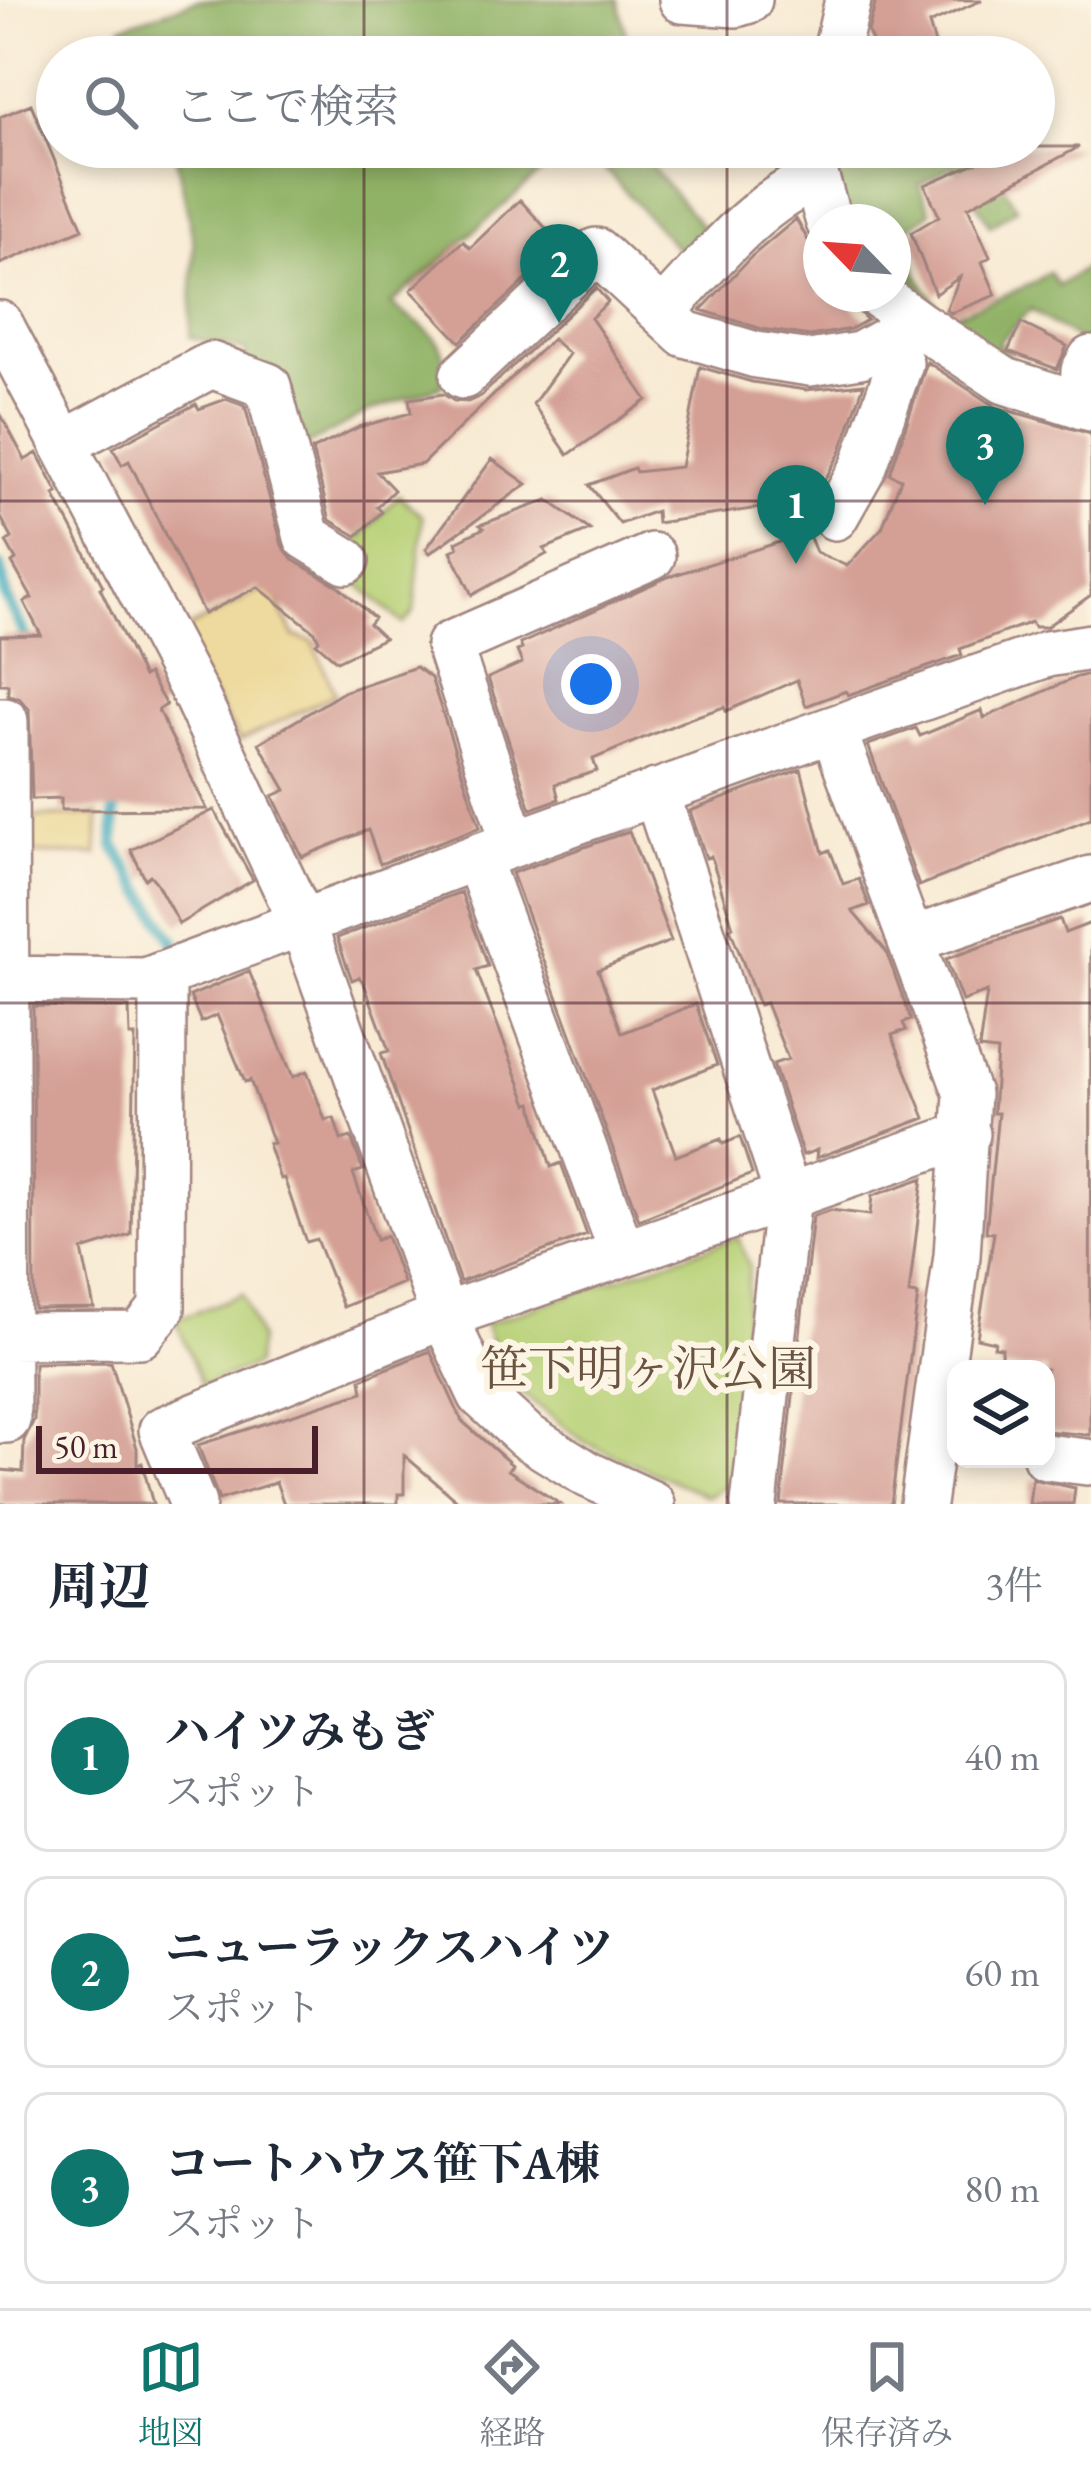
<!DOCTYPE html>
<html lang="ja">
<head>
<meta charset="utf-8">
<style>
  body { margin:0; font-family:"EB Garamond","Noto Serif JP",serif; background:#f2f2f3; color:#1f2937 }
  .controls { position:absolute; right:36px; bottom:36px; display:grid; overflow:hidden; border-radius:24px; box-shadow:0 6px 18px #0003 }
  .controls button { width:108px; height:108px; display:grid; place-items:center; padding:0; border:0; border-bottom:3px solid #e0e1e3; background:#fff; color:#1f2937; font:60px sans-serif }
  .compass { position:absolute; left:803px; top:204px; width:108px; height:108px; border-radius:50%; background:#fff; box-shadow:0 6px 18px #0003; rotate:295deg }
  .scale { position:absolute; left:36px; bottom:30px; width:282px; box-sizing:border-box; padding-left:12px; border:6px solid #4a1f2b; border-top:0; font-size:33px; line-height:42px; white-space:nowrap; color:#4a1f2b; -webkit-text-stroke:9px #fcf5e5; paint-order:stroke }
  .you { position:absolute; left:591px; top:684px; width:42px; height:42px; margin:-30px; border:9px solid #fff; border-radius:50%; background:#1a73e8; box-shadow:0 0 0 18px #1a73e833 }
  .badge { display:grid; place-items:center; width:78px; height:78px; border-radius:50%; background:#0f766e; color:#fff; font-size:39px; font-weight:700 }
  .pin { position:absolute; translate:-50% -99px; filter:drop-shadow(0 3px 6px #0008) }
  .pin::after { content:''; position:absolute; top:63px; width:42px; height:36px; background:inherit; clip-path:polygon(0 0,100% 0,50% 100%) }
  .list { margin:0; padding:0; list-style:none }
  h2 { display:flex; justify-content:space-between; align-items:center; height:156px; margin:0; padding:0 48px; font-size:51px }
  h2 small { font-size:39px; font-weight:400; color:#747a83 }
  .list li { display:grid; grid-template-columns:78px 1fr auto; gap:36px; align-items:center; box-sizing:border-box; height:192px; margin:0 24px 24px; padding:0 24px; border:3px solid #e0e1e3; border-radius:24px }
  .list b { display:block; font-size:45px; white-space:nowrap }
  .list p { margin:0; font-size:39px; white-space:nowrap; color:#747a83 }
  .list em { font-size:39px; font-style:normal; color:#747a83 }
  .icon { flex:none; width:66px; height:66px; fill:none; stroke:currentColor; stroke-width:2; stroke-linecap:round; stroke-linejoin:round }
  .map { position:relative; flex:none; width:1091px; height:1504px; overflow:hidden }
  .search { position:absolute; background:#fff; box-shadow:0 6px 18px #0003; left:36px; right:36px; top:36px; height:132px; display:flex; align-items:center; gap:30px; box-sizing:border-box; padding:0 42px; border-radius:66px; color:#747a83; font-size:45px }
  .sheet { height:804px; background:#fff }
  nav { display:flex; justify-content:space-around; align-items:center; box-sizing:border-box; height:168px; border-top:3px solid #e0e1e3; background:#fff; font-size:33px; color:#747a83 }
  nav a { display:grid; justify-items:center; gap:6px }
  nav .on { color:#0f766e }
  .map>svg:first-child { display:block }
</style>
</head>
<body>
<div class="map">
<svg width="1091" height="1504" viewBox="0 0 1091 1504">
  <rect width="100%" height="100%" fill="#fcf5e5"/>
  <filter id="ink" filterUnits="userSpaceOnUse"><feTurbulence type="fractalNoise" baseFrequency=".00833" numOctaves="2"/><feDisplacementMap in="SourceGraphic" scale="24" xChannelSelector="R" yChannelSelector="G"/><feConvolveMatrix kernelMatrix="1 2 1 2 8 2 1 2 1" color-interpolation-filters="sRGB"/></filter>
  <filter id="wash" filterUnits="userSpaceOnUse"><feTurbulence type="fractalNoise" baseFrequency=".004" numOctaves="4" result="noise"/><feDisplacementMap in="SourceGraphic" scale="48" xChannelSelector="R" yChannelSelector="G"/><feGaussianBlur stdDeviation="2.7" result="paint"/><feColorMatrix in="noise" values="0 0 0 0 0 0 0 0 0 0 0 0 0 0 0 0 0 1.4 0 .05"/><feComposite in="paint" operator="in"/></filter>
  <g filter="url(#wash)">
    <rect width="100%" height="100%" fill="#f8ead3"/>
    <path fill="#b6d075" stroke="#807850" stroke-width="3" d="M 399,495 L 423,517 L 414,612 L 403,624 L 354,580 L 371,561 L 354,545 Z
      M 738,1237 L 749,1267 L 731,1484 L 707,1496 L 583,1441 L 503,1378 L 485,1324 Z
      M 242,1294 L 259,1339 L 255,1365 L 202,1386 L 176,1320 Z"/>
    <path fill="#90b266" stroke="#6d6848" stroke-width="3" d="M 198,0 L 618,0 L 631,57 L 142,57 L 122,26 Z
      M 174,147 L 570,147 L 391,304 C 423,330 455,337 442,386 L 370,411 L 302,448 L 248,370 L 245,351 L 190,337 L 194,243 Z
      M 585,147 L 641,147 L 643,157 L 710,236 L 687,260 Z
      M 825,147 L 980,147 L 1017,208 L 990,226 L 955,165 L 919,185 L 931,212 L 902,233 L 918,275 L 945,319 L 1032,284 L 1049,272 L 1058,286 L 1091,264 L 1091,338 L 1086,346 L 1031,309 L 998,343 L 1023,369 L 893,288 L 893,222 L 839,222 Z"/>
    <path fill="#eeda9e" stroke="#9c7c64" stroke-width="3" d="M 270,586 L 294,636 L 313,642 L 335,694 L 240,741 L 176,635 Z
      M 99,815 L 97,855 L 18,853 L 19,818 Z"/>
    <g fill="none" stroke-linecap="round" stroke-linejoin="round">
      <path stroke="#3fabbe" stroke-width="12" d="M 0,567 L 6,597 L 32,650
        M 115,794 L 114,845 L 175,943"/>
    </g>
    <g id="blocks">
      <path fill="#d49f95" d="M 982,0 L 929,24 L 939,57 L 879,57 L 868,32 L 876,0 Z
        M 31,104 L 83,229 L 0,264 L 0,117 Z
        M 984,147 L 1079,147 L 968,207 L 990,257 L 982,262 L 996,295 L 951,313 L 946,310 L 960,277 L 935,294 L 911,233 L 939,216 L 925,185 L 989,157 Z
        M 520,200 L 553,236 L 551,238 L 560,248 L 460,342 L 411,290 L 463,241 L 470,248 Z
        M 796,219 L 821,263 L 821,294 L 850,294 L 853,306 L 867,320 L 851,329 L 810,336 L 762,329 L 701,310 L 752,256 Z
        M 596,288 L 608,302 L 591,318 L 647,400 L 568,455 L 533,404 L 569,354 L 552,339 L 422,464 L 377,472 L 394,490 L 377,507 L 382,512 L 357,536 L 330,520 L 312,450 L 359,427 L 411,413 L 409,399 L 443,394 L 454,401 L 468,402 L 481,396 Z
        M 1021,323 L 1067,346 L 1057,369 L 1008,351 Z
        M 927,362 L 996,407 L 1091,434 L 1091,595 L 1046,627 L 1034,627 L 1031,622 L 960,649 L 962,655 L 848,695 L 846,691 L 806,706 L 797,680 L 726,711 L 724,707 L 691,718 L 593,759 L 597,771 L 555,784 L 559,799 L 531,809 L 488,678 L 522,663 L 517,651 L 522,649 L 520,644 L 668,577 L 808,533 L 816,552 L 847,566 L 882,528 L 901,479 L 890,474 Z
        M 700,367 L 752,382 L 806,390 L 864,384 L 840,453 L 813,500 L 657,523 L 656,511 L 620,524 L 589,485 L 634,468 L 636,472 L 681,467 Z
        M 226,399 L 245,406 L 282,545 L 293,560 L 338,586 L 374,618 L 369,624 L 384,638 L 337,661 L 316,643 L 319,640 L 315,632 L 258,587 L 204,614 L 129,461 L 122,465 L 113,448 L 196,404 L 199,409 Z
        M 0,413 L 25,460 L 37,453 L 58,493 L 54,495 L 103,586 L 100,588 L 143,677 L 148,674 L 166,705 L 158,710 L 207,809 L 61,810 L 61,798 L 32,799 L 29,709 L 19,698 L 8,695 L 8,684 L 0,684 L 0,636 L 41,635 L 24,602 L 32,598 L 12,563 L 16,560 L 6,542 L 12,538 L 0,516 Z
        M 492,459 L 527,484 L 430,553 L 426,549 Z
        M 548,500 L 590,530 L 544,549 L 547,554 L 472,595 L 451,551 L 458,548 L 456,542 L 484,528 L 480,525 Z
        M 416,667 L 431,678 L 480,827 L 380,864 L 368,830 L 302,857 L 273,796 L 286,790 L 259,743 L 345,691 Z
        M 1091,674 L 1091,818 L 919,886 L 868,745 L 916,728 L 920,736 L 982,710 L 984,718 L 1077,677 Z
        M 801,769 L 823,853 L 830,850 L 843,884 L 859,879 L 869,905 L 852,911 L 886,951 L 911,1020 L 903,1023 L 906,1030 L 892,1035 L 925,1118 L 816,1158 L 817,1150 L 803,1155 L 773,1064 L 788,1059 L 766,1003 L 759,1005 L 730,928 L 733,927 L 711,856 L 706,858 L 690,811 Z
        M 214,810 L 253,880 L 179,924 L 156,882 L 150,875 L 145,879 L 131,850 Z
        M 629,831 L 671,941 L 598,970 L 622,1033 L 696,1004 L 717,1065 L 652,1090 L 676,1156 L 721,1139 L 723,1144 L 740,1137 L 752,1174 L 639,1220 L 512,873 Z
        M 461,892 L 488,966 L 476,970 L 528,1104 L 532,1103 L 551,1167 L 561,1163 L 587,1235 L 460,1282 L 381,1053 L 389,1051 L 364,983 L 359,977 L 352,980 L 337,938 Z
        M 1060,919 L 1065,933 L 1091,923 L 1090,1435 L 1046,1431 L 1046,1369 L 999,1369 L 1002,1348 L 994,1347 L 995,1342 L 977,1338 L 994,1233 L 986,1232 L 998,1113 L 993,1113 L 997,1051 L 979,1049 L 987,992 L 962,1001 L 946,959 Z
        M 249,971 L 293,1077 L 307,1071 L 325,1120 L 334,1118 L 341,1140 L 351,1137 L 363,1170 L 353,1173 L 376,1240 L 386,1236 L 403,1283 L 343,1307 L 316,1239 L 306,1242 L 284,1178 L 280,1179 L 268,1144 L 273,1143 L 250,1080 L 245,1082 L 217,1015 L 201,1022 L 190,996 Z
        M 33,1006 L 129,1008 L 130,1036 L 135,1036 L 131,1235 L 82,1250 L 94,1308 L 34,1309 Z
        M 923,1178 L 909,1294 L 918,1295 L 891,1504 L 781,1504 L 813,1216 L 831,1210 L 870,1215 L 872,1196 Z
        M 430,1351 L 462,1421 L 512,1465 L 508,1470 L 560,1504 L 461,1504 L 404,1455 L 404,1494 L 398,1494 L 398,1504 L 284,1504 L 276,1482 L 219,1500 L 198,1445 L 363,1392 L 361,1379 Z
        M 111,1362 L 137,1448 L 137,1465 L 142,1463 L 153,1504 L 0,1504 L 0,1470 L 23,1472 L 24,1440 L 34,1420 L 34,1363 Z
        M 1032,1479 L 1075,1488 L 1073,1504 L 1029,1504 Z"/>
    </g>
  </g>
  <g filter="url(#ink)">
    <use href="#blocks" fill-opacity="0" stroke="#a1847f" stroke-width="3"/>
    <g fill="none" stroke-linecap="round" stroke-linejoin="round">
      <g stroke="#a1847f" stroke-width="50">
        <path id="minor" d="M 682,0 L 736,4 L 749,0
          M 835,57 L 848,0
          M 812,150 L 810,158 L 829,222
          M 877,294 L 917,323
          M 662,312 C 707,265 755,202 816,178
          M 0,324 L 194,692 L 302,922 L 444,1316 L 481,1395 L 526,1436 L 589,1475 L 652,1504
          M 463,376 L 596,251 L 685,334 L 756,355 L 810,363 L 860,355 L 917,323 L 1005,381 L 1091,408
          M 1082,406 L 1084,371 L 1091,359
          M 63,444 L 211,365 L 268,386 L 307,537 L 346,561
          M 835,517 L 864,466 L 900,363 L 888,339
          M 0,721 L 5,721 L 7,1420 L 0,1420
          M 833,729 L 1047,654 L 1091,647
          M 656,792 L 788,1196 L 754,1504
          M 514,843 L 449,645 L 652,556
          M 477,857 L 622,1252
          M 911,940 L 1091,879
          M 0,979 L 146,981 L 477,857 L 833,729 L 967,1094 L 957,1256 L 923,1504
          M 7,1336 L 140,1335 L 162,1308 L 163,975
          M 1046,1457 L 1087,1462
          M 193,1504 L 162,1430 L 444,1316 L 967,1134"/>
      </g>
      <use href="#minor" stroke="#fff" stroke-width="45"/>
    </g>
  </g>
  <path fill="none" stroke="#4a1f2b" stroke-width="3" stroke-opacity="0.55" d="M 364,0 L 364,57M 727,0 L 727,57M 364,147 L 364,1504M 727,147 L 727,1504M 0,501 L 1091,501M 0,1003 L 1091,1003"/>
  <g text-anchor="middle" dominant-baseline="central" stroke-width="12" stroke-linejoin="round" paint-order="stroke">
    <g font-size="48" fill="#6a5441" stroke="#fcf5e5">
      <text x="648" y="1368">笹下明ヶ沢公園</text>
    </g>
  </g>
</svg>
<div class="controls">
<button><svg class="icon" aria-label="layers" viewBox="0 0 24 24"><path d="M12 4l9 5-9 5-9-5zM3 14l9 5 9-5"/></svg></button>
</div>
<svg class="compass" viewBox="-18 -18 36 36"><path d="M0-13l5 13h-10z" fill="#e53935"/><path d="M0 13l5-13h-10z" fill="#747a83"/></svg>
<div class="scale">50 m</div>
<div class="you"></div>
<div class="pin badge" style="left:796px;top:564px">1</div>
<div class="pin badge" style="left:559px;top:323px">2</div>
<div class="pin badge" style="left:985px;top:505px">3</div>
<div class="search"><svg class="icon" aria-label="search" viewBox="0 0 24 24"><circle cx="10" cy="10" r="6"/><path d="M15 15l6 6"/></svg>ここで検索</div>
</div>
<section class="sheet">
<h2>周辺<small>3件</small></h2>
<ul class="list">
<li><span class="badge">1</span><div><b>ハイツみもぎ</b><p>スポット</p></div><em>40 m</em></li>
<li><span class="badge">2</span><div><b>ニューラックスハイツ</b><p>スポット</p></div><em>60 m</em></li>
<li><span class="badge">3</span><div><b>コートハウス笹下A棟</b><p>スポット</p></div><em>80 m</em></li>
</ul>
</section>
<nav>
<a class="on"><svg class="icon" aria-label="map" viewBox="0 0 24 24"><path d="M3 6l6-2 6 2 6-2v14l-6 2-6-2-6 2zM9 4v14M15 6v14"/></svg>地図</a>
<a><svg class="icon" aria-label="directions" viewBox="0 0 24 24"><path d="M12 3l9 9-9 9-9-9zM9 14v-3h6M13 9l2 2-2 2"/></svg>経路</a>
<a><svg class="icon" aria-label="saved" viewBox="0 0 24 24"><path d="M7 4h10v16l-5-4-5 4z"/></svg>保存済み</a>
</nav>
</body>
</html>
